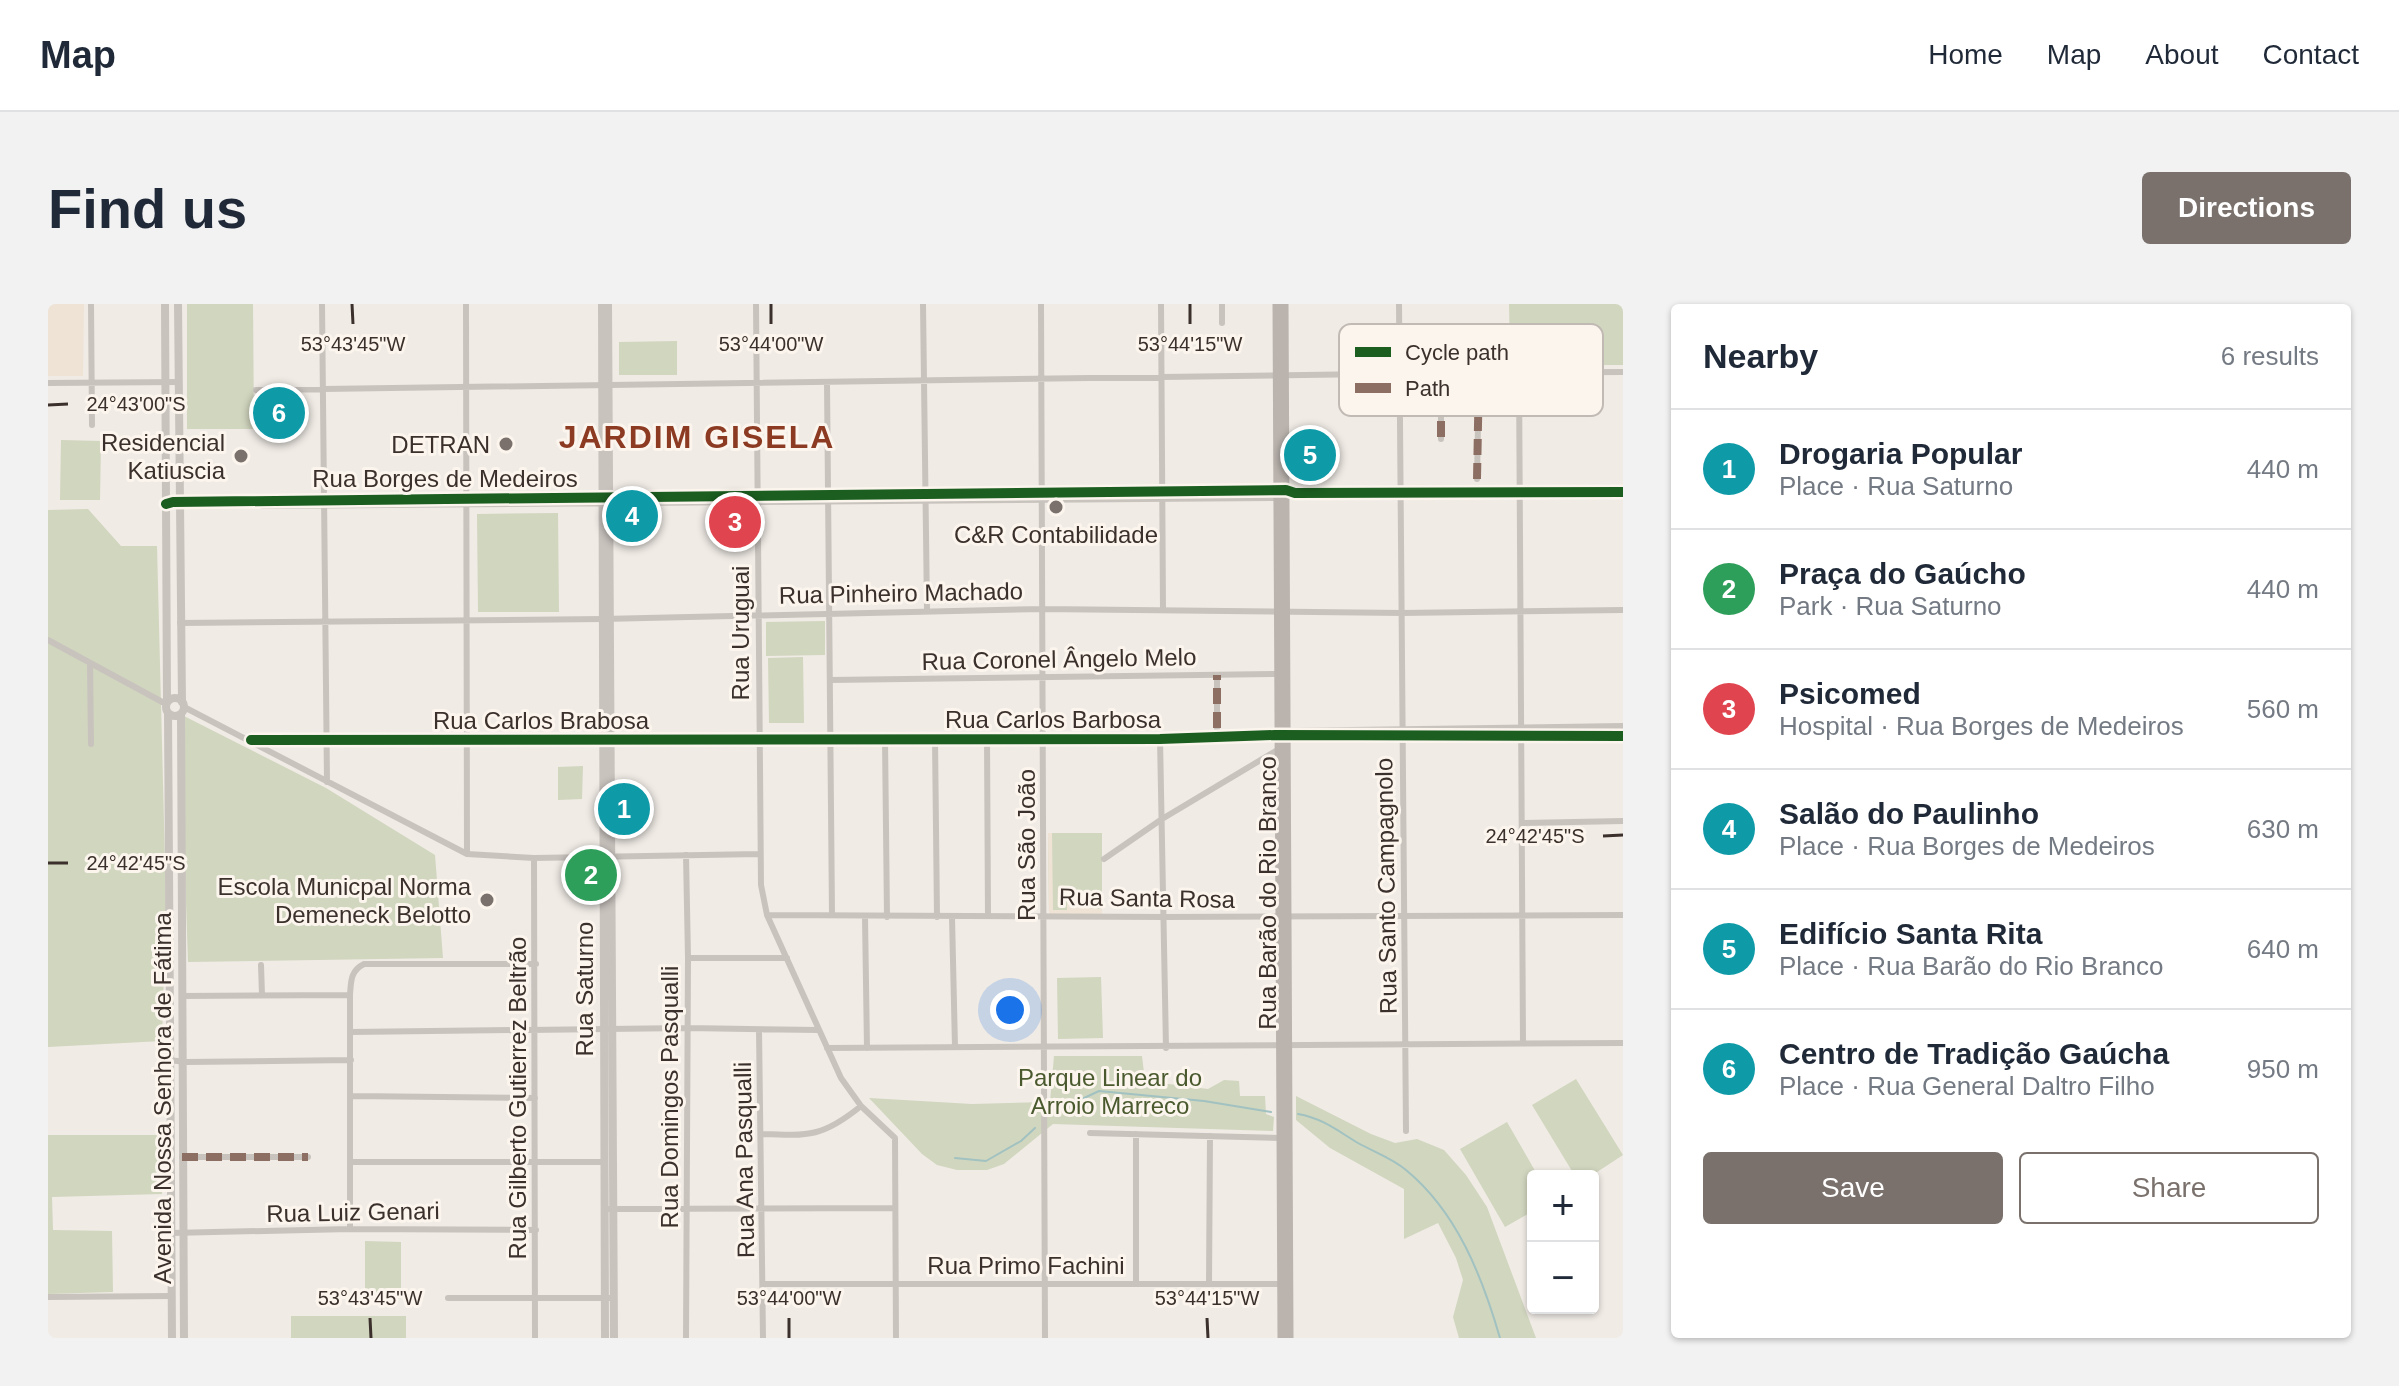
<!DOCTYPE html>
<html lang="en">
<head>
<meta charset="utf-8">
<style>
  body { margin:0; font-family:Arial,sans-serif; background:#f2f2f3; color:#1f2937 }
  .controls { position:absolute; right:24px; bottom:24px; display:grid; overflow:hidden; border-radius:8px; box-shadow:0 2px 6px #0004 }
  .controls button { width:72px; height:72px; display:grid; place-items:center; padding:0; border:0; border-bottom:2px solid #e0e1e3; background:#fff; color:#1f2937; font:40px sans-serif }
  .you { position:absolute; left:962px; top:706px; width:28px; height:28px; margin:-20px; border:6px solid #fff; border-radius:50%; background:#1a73e8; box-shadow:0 0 0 12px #1a73e833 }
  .badge { display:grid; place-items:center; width:52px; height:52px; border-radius:50%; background:#7a716c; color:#fff; font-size:26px; font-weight:700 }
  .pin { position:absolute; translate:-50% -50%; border:4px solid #fff; box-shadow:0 2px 8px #0006 }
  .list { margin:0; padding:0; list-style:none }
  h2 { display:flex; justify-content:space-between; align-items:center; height:104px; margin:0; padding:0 32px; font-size:34px }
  h2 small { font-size:26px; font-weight:400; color:#747a83 }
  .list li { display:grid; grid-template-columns:52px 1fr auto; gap:24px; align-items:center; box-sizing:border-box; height:120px; padding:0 32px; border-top:2px solid #e0e1e3 }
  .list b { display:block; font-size:30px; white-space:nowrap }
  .list p { margin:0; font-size:26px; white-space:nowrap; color:#747a83 }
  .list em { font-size:26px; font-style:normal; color:#747a83 }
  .actions { display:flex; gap:16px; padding:24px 32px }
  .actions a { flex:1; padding:18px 0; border:2px solid #7a716c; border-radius:8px; text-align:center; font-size:28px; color:#7a716c }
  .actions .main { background:#7a716c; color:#fff }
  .map { position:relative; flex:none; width:1575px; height:1034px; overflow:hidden; border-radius:8px }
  header { display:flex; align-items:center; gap:48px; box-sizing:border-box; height:112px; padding:0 40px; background:#fff; border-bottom:2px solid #e0e1e3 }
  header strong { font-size:38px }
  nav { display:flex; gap:44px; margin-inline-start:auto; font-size:28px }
  .intro { display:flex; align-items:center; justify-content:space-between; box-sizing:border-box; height:192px; padding:0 48px }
  h1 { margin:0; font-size:56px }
  .button { padding:20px 36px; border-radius:8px; background:#7a716c; color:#fff; font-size:28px; font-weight:700 }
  main { display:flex; gap:48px; padding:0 48px }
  aside { flex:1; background:#fff; border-radius:8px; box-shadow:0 2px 6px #0004 }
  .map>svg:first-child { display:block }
</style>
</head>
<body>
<header>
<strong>Map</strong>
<nav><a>Home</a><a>Map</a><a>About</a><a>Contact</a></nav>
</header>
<div class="intro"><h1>Find us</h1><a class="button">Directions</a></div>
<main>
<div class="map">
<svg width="1575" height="1034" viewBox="0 0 1575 1034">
  <rect width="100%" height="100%" fill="#f0ebe5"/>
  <path fill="#d1d6bf" d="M 139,0 L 205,0 L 206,125 L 139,125 Z
    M 1461,0 L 1575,0 L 1575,61 L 1525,61 L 1525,49 L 1462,49 Z
    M 629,37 L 629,71 L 571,71 L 571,38 Z
    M 13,136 L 53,137 L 52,196 L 12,196 Z
    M 40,205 L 73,242 L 109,242 L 118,597 L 114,737 L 0,743 L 0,206 Z
    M 510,209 L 511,308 L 430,308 L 429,210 Z
    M 777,317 L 777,351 L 718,352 L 718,318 Z
    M 755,353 L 756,419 L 721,419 L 720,354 Z
    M 136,412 L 278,484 L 387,551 L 395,654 L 140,658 L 136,540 Z
    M 535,462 L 534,495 L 510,496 L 510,463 Z
    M 1000,529 L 1054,529 L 1054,610 L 1001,610 Z
    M 1053,673 L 1055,734 L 1010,735 L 1009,674 Z
    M 1006,752 L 1094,752 L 1097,777 L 1160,785 L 1176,776 L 1191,777 L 1192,792 L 1217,792 L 1218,810 L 1226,813 L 1225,827 L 1005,820 L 956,860 L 939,866 L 909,866 L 889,861 L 874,850 L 821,794 L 924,800 L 1002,798 Z
    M 1528,775 L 1575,851 L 1543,872 L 1527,872 L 1484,801 Z
    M 1248,792 L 1323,830 L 1347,839 L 1369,835 L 1396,846 L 1418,871 L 1439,903 L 1488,1034 L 1411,1034 L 1405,1013 L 1415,976 L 1408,954 L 1390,919 L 1356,935 L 1356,885 L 1282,844 L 1248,816 Z
    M 1459,818 L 1490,872 L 1485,872 L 1485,907 L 1457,923 L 1412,845 Z
    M 0,831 L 114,831 L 114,890 L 4,893 L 5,926 L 64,927 L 65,988 L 0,990 Z
    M 317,937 L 353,938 L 353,995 L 317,995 Z
    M 243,1012 L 358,1012 L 358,1034 L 243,1034 Z"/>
  <path fill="#eee3d5" d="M 0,0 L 36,0 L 35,72 L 0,72 Z
    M 1000,529 L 1004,529 L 1005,606 L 1019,606 L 1019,594 L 1033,590 L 1045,594 L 1043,597 L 1046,601 L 1043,605 L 1054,605 L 1054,610 L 1001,610 Z"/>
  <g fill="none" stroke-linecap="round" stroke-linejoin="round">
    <path stroke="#a1c2c1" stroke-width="2" d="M 1009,804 L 1019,802 L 1051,787 L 1156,797 L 1223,808
      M 1250,810 C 1274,814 1290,827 1310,839 C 1326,848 1344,854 1358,866 C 1409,908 1434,972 1452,1034
      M 907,854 L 938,857 L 973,837 L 987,824"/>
    <path stroke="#c9c3be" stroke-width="6" d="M 43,0 L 44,121
      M 274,0 L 279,478
      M 418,0 L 419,550
      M 708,0 L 713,581 L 719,611 L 793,774 L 813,802 L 847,834 L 848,1034
      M 875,0 L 879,306
      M 993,0 L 997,1034
      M 1113,0 L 1115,305
      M 1174,0 L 1174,19
      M 1351,0 L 1358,827
      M 1393,69 L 1393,135
      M 1471,69 L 1475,739
      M 0,79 L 131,78
      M 779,79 L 784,611
      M 208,86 L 1393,69 L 1575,68
      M 1429,175 L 1431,68
      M 1238,186 L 1247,189 L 1575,188
      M 132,319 L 555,315 L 995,305 L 1354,309 L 1575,306
      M 0,336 L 118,400
      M 42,359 L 43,440
      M 782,376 L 1231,370
      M 136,403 L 419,550 L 486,554 L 711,550
      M 1169,424 L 1169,371
      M 837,435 L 839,613
      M 887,435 L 889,613
      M 939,435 L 940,612
      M 1112,435 L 1118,744
      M 203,436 L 1112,435 L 1231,433
      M 1474,519 L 1575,517
      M 638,551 L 640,654 L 638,1034
      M 486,554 L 487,1034
      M 1056,555 L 1114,515 L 1231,445
      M 719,611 L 1117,613 L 1575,611
      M 817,613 L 819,744
      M 904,613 L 907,743
      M 640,654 L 739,654
      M 213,661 L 214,691
      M 134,692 L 302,691
      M 711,726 L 715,1034
      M 303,728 L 639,724 L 770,726
      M 779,744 L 1575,739
      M 121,756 L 138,758 L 303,756
      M 304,792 L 487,794
      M 1042,829 L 1233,834
      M 713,830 C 761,832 775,833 813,802
      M 134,853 L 260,853
      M 303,858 L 557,858
      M 561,905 L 847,904
      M 302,925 L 302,691 C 303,678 302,667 316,660 L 488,660
      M 123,929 L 302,925 L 488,926
      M 1088,979 L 1088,830
      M 716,980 L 1237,980
      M 1161,980 L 1162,832
      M 0,993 L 123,992
      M 400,994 L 566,994"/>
    <path stroke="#c9c3be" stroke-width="8" d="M 117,0 L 119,398
      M 130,0 L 134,398
      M 554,0 L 557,1034
      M 560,0 L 566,1034
      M 118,200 L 125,198 L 276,195 L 1233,186
      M 215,201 L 1233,193
      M118 403a9 9 0 1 1 18 0a9 9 0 1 1-18 0Z
      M 120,409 L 124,1034
      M 133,410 L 136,1034
      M 1232,428 L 1575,423
      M 1232,433 L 1575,432"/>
    <path stroke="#bab3ae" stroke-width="9" d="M 1229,0 L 1234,1034
      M 1236,0 L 1241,1034"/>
    <path stroke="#8d6e63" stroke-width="8" stroke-dasharray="16 8" stroke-linecap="butt" d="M 1393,69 L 1393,135
      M 1429,175 L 1431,68
      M 1169,424 L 1169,371
      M 134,853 L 260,853"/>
    <g stroke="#fbf5ee" stroke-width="15">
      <path id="cycleway" d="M 118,200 L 125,198 L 1238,186 L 1247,189 L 1575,188
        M 203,436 L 1112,435 L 1227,431 L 1575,432"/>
    </g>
    <use href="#cycleway" stroke="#1b5e20" stroke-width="10"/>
  </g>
  <path fill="none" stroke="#3b302b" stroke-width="3" d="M 304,0 L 305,20M 723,0 L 723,20M 1142,0 L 1142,20M 0,101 L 20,100M 1555,532 L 1575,531M 0,559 L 20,559M 322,1014 L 323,1034M 741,1014 L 741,1034M 1159,1014 L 1160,1034"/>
  <g fill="#7a716c" stroke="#fbf5ee" stroke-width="3">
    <circle cx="458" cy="140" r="8"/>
    <circle cx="193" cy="152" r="8"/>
    <circle cx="1008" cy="203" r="8"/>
    <circle cx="439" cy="596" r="8"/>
  </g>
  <g text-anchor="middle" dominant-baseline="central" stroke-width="6" stroke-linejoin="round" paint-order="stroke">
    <g font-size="24" fill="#3b302b" stroke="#fbf5ee" text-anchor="end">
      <text x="177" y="138">Residencial<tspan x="177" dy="28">Katiuscia</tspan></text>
      <text x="442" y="140">DETRAN</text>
      <text x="1008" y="230" text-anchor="middle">C&amp;R Contabilidade</text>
      <text x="423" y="582">Escola Municpal Norma<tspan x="423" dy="28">Demeneck Belotto</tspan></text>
    </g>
    <g font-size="24" fill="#3b302b" stroke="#fbf5ee">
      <text x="397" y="174">Rua Borges de Medeiros</text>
      <text transform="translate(853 289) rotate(-1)">Rua Pinheiro Machado</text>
      <text transform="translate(692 329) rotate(-90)">Rua Uruguai</text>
      <text transform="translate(1011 355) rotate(-1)">Rua Coronel Ângelo Melo</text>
      <text x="1005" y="415">Rua Carlos Barbosa</text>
      <text x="493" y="416">Rua Carlos Brabosa</text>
      <text transform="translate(978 541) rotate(-90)">Rua São João</text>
      <text transform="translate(1338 582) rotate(-91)">Rua Santo Campagnolo</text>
      <text transform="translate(1219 589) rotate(-90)">Rua Barão do Rio Branco</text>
      <text transform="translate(1099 594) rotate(1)">Rua Santa Rosa</text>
      <text transform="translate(536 685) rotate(-90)">Rua Saturno</text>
      <text transform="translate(621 793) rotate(-90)">Rua Domingos Pasqualli</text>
      <text transform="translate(114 794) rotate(-90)">Avenida Nossa Senhora de Fátima</text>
      <text transform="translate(469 794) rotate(-90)">Rua Gilberto Gutierrez Beltrão</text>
      <text transform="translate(696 856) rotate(-91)">Rua Ana Pasqualli</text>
      <text transform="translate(305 908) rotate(-1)">Rua Luiz Genari</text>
      <text x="978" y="961">Rua Primo Fachini</text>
    </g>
    <g font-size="24" fill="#4a5a2e" stroke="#fbf5ee">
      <text x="1062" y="773">Parque Linear do<tspan x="1062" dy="28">Arroio Marreco</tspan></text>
    </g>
    <g font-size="32" font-weight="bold" letter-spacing="2" fill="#8c3b22" stroke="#fbf5ee">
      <text x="649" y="133">JARDIM GISELA</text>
    </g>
  </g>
  <rect x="1291" y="20" width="264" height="92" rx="12" fill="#fbf5ee" stroke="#c1bab4" stroke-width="2"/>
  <rect x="1307" y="43" width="36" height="10" fill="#1b5e20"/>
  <rect x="1307" y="79" width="36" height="10" fill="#8d6e63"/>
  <g font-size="22" fill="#3b302b">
    <text x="1357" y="56">Cycle path</text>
    <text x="1357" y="92">Path</text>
  </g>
  <g font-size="20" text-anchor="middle" fill="#3b302b" stroke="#fbf5ee" stroke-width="6" stroke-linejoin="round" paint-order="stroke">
    <text x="305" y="47">53°43'45"W</text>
    <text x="723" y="47">53°44'00"W</text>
    <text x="1142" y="47">53°44'15"W</text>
    <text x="88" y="107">24°43'00"S</text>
    <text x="1487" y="539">24°42'45"S</text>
    <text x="88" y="566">24°42'45"S</text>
    <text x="322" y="1001">53°43'45"W</text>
    <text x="741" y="1001">53°44'00"W</text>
    <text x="1159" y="1001">53°44'15"W</text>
  </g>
</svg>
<div class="controls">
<button>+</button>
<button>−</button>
</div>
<div class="you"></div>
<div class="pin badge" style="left:576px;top:505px;background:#0f9aa8">1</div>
<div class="pin badge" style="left:543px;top:571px;background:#2e9e5b">2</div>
<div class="pin badge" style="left:687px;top:218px;background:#e0444e">3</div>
<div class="pin badge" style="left:584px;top:212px;background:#0f9aa8">4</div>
<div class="pin badge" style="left:1262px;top:151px;background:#0f9aa8">5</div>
<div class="pin badge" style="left:231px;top:109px;background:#0f9aa8">6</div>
</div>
<aside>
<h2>Nearby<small>6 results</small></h2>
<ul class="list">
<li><span class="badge" style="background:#0f9aa8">1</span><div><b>Drogaria Popular</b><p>Place · Rua Saturno</p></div><em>440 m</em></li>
<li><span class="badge" style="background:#2e9e5b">2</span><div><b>Praça do Gaúcho</b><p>Park · Rua Saturno</p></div><em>440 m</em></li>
<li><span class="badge" style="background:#e0444e">3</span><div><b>Psicomed</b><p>Hospital · Rua Borges de Medeiros</p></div><em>560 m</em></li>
<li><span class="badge" style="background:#0f9aa8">4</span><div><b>Salão do Paulinho</b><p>Place · Rua Borges de Medeiros</p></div><em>630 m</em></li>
<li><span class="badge" style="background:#0f9aa8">5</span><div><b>Edifício Santa Rita</b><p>Place · Rua Barão do Rio Branco</p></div><em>640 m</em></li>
<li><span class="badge" style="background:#0f9aa8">6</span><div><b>Centro de Tradição Gaúcha</b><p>Place · Rua General Daltro Filho</p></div><em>950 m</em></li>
</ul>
<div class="actions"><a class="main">Save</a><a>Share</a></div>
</aside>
</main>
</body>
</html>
